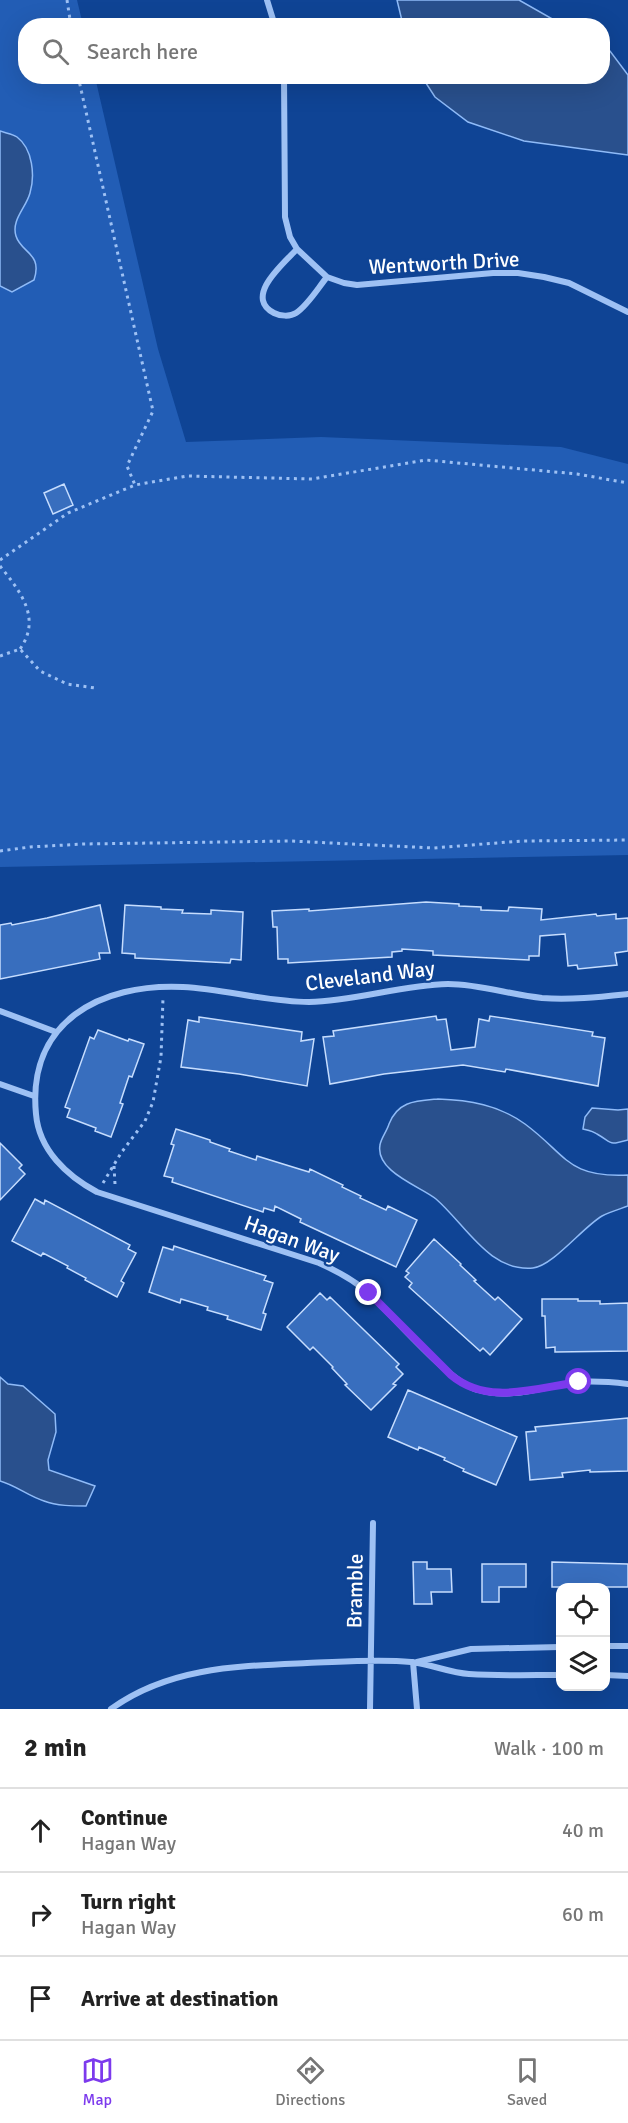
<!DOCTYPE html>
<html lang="en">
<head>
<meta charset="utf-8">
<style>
  body { margin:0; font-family:Signika,sans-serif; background:#f2f2f2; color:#222 }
  .controls { position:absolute; right:18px; bottom:18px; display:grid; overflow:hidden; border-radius:12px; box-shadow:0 6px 24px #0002 }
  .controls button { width:54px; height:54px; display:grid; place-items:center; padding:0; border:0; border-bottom:2px solid #e0e0e0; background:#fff; color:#222; font:30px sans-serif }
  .stop { position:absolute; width:18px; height:18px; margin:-14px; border:4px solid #7c3aed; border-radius:50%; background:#fff }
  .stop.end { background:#7c3aed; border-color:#fff; box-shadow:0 2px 6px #0008 }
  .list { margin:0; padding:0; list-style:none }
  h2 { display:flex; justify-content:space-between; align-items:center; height:78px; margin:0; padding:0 24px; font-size:26px }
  h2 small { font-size:20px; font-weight:400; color:#767676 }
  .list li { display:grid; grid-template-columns:39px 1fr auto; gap:18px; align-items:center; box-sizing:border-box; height:84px; padding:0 24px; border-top:2px solid #e0e0e0 }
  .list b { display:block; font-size:22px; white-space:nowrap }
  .list p { margin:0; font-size:20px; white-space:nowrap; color:#767676 }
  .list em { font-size:20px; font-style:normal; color:#767676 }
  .icon { flex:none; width:33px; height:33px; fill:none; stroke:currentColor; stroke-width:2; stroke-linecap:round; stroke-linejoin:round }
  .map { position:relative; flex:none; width:628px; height:1709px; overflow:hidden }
  .search { position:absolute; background:#fff; box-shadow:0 6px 24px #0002; left:18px; right:18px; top:18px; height:66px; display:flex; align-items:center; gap:15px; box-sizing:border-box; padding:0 21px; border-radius:24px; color:#767676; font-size:22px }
  .sheet { height:330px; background:#fff }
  nav { display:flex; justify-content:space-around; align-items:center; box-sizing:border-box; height:84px; border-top:2px solid #e0e0e0; background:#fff; font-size:16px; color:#767676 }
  nav a { display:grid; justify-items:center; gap:3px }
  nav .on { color:#7c3aed }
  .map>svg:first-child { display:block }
</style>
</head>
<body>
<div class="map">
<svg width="628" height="1709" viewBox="0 0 628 1709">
  <rect width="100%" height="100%" fill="#0f4495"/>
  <path fill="#225db5" d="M 0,0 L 77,0 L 83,25 L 26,26 L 26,76 L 95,77 L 158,349 L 186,442 L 321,437 L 561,447 L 628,464 L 628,855 L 0,867 Z"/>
  <path fill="#29508d" stroke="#8fbbf8" stroke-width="1.5" d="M 397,0 L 519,0 L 563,25 L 403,25 Z
    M 603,47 L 610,51 L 628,75 L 628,155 L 524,141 L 468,122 L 435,97 L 422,77 L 602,76 Z
    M 0,131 C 5,133 13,134 17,137 C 33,149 35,176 30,193 C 26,208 11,220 16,236 C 21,253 43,253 34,280 L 12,292 L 0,286 Z
    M 438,1099 C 469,1100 499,1105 525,1124 C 567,1155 567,1178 628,1175 L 628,1206 C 620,1209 610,1212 602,1216 C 583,1227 553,1266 533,1268 C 489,1272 466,1225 436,1199 C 422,1187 375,1172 380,1145 C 381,1138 387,1131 389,1124 C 398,1101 415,1101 438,1099 Z
    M 592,1108 L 618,1110 L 628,1109 L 628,1140 C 607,1146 613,1143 597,1134 C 593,1131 587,1130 583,1129 L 585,1117 Z
    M 0,1377 L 8,1384 L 23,1386 L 55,1414 L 56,1432 L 48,1460 L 49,1470 L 95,1486 L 86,1506 C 73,1506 57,1506 44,1501 C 28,1496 15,1485 0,1481 Z"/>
  <path fill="#386ebe" stroke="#c6ddfe" stroke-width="1.5" d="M 64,484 L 73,505 L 53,514 L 44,493 Z
    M 426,902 L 459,904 L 459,906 L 481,907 L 481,910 L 508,911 L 509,907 L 542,909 L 541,920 L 596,914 L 597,916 L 616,914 L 616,919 L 628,918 L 628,951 L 615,953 L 617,965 L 578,969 L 577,965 L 568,966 L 565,934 L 540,936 L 539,956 L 529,956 L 529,960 L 433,955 L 433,951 L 402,949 L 402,951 L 392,952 L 392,957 L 288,963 L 288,959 L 278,959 L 277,927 L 273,927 L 272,911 L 309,909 L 309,911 Z
    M 100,905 L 110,953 L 99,953 L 100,959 L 0,979 L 0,925 L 11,923 L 12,925 L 47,918 Z
    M 125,905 L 161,907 L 161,909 L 183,910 L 182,913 L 211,914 L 211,910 L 243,912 L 241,960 L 231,959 L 230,963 L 135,958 L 135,954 L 122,953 Z
    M 436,1016 L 437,1020 L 446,1019 L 451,1050 L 475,1047 L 479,1019 L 489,1021 L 490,1016 L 593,1032 L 592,1036 L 605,1038 L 598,1086 L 506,1069 L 505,1072 L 463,1065 L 384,1074 L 330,1084 L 323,1037 L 334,1036 L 333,1031 Z
    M 199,1017 L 302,1032 L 301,1041 L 314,1039 L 307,1086 L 239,1074 L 181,1067 L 188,1020 L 199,1022 Z
    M 98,1030 L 128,1041 L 129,1039 L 144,1044 L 132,1077 L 129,1076 L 120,1103 L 123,1104 L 111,1137 L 95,1131 L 96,1128 L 67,1117 L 70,1109 L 65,1107 L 90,1037 L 94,1039 Z
    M 176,1129 L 210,1140 L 210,1142 L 230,1149 L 229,1151 L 256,1160 L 257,1156 L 309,1172 L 310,1169 L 343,1185 L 342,1187 L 361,1196 L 360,1198 L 386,1210 L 388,1206 L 417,1220 L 396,1267 L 300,1222 L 301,1219 L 275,1206 L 274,1211 L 264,1208 L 263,1212 L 172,1182 L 173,1178 L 164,1176 L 174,1145 L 171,1144 Z
    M 0,1143 L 22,1165 L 19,1168 L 25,1174 L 0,1200 Z
    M 35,1199 L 44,1204 L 45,1200 L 130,1245 L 128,1249 L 136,1253 L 121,1281 L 124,1283 L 117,1297 L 85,1280 L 86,1278 L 67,1268 L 68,1266 L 43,1253 L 41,1256 L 12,1241 Z
    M 434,1239 L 461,1264 L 460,1265 L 476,1280 L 474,1281 L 495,1300 L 498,1297 L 522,1319 L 490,1355 L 483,1348 L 480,1351 L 409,1287 L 412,1283 L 405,1277 L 409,1273 L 406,1271 Z
    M 174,1246 L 266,1276 L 264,1280 L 273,1283 L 263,1313 L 266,1314 L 261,1330 L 227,1319 L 228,1316 L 207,1310 L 208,1307 L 181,1299 L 180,1303 L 149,1292 L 163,1247 L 173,1250 Z
    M 320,1293 L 327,1300 L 330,1297 L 399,1364 L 396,1367 L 403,1374 L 393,1384 L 396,1385 L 371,1410 L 345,1385 L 347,1384 L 332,1368 L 333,1367 L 313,1347 L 310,1350 L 287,1327 Z
    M 542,1299 L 578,1299 L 578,1301 L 600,1301 L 600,1304 L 628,1303 L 628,1351 L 555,1352 L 555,1347 L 546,1348 L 545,1316 L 542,1316 Z
    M 408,1390 L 517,1437 L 496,1485 L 463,1471 L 464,1469 L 444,1460 L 445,1458 L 419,1447 L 418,1450 L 388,1437 Z
    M 628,1418 L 628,1471 L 590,1472 L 590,1470 L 562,1473 L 563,1477 L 530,1480 L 526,1432 L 536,1431 L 535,1427 Z
    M 413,1562 L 427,1562 L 427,1569 L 451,1569 L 452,1592 L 431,1592 L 432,1604 L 414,1604 Z
    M 552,1562 L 628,1564 L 628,1587 L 552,1587 Z
    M 482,1564 L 526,1564 L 526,1587 L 499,1587 L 499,1602 L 482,1602 Z"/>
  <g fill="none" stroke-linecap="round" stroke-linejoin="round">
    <path stroke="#9ec1f4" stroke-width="3" stroke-dasharray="3 4.5" stroke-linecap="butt" d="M 67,0 L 71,26
      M 78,76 L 153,411 L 127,466 L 135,485
      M 0,560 L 68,513 L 135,485 L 187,476 L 312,479 L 426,460 L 577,474 L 628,483
      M 0,566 C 20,591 42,618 20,649
      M 0,656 L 20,649 L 40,671 L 67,684 L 95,688
      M 0,851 L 30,847 L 83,844 L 291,841 L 433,848 L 522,841 L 628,840
      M 114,1166 L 115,1184
      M 103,1183 L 121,1153 L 145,1121 L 153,1102 L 161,1057 L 163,998"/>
    <path stroke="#9ec1f4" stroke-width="6" d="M 267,0 L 275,26
      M 284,76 L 285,217 L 290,237 L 297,249 L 327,277 L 344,283 L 357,285 L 493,273 L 518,273 L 544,277 L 569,283 L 628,312
      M 297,249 C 284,263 243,297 274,313 C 280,316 290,317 296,313 C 308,305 318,288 327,277
      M 628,994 C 599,997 571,1000 542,998 C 511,995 480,984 448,984 C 401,985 356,1001 309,1002 C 266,1002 225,989 183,987 C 100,983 27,1022 36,1114 C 39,1150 67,1176 97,1192 L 319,1263 C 337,1271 355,1280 369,1294 C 395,1317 448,1382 478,1390 C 511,1400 545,1386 578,1382 C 594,1381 611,1382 628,1384
      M 0,1011 L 56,1032
      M 0,1084 L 34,1096
      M 606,1646 L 628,1646
      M 413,1662 L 417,1709
      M 417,1662 L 471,1649 L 560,1647
      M 606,1675 L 628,1676
      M 111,1709 C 169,1667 238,1666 307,1663 C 341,1662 377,1659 411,1662 C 431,1664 450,1673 469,1674 C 500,1676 530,1675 560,1675
      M 370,1709 L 373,1523"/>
  </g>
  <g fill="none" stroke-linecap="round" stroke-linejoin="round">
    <path stroke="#7c3aed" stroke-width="8" d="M 369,1293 L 451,1375 C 488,1406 535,1388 579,1382"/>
  </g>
  <g text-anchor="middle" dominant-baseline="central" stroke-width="4.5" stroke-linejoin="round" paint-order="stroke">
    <g font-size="21" fill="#fff" stroke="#0f4495">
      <text transform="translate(444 263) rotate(-3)">Wentworth Drive</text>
      <text transform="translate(370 976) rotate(-7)">Cleveland Way</text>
      <text transform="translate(292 1239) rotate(20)">Hagan Way</text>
      <text transform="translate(355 1591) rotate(-89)">Bramble</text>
    </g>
  </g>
</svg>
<div class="controls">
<button><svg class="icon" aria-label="locate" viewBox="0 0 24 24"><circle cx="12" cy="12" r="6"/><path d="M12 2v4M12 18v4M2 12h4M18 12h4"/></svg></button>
<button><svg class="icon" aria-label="layers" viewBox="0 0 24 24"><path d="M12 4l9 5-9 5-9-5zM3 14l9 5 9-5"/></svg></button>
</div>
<div class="stop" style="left:579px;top:1382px"></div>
<div class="stop end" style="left:369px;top:1293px"></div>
<div class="search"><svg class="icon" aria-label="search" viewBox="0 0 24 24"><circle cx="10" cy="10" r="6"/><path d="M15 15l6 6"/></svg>Search here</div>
</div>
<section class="sheet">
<h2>2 min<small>Walk · 100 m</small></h2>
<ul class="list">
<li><svg class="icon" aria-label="ahead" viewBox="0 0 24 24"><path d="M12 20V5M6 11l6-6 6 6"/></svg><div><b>Continue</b><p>Hagan Way</p></div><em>40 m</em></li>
<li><svg class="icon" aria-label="right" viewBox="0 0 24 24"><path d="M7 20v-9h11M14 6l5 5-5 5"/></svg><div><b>Turn right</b><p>Hagan Way</p></div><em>60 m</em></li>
<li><svg class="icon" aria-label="arrive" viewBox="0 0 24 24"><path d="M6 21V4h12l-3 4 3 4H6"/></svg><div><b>Arrive at destination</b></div></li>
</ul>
</section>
<nav>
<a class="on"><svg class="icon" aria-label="map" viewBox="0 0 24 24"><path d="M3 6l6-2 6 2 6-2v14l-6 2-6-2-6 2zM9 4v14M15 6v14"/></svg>Map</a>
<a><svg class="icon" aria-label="directions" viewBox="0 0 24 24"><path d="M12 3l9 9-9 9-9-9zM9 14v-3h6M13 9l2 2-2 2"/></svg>Directions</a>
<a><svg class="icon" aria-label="saved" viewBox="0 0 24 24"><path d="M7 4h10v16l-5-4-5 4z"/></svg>Saved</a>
</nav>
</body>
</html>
